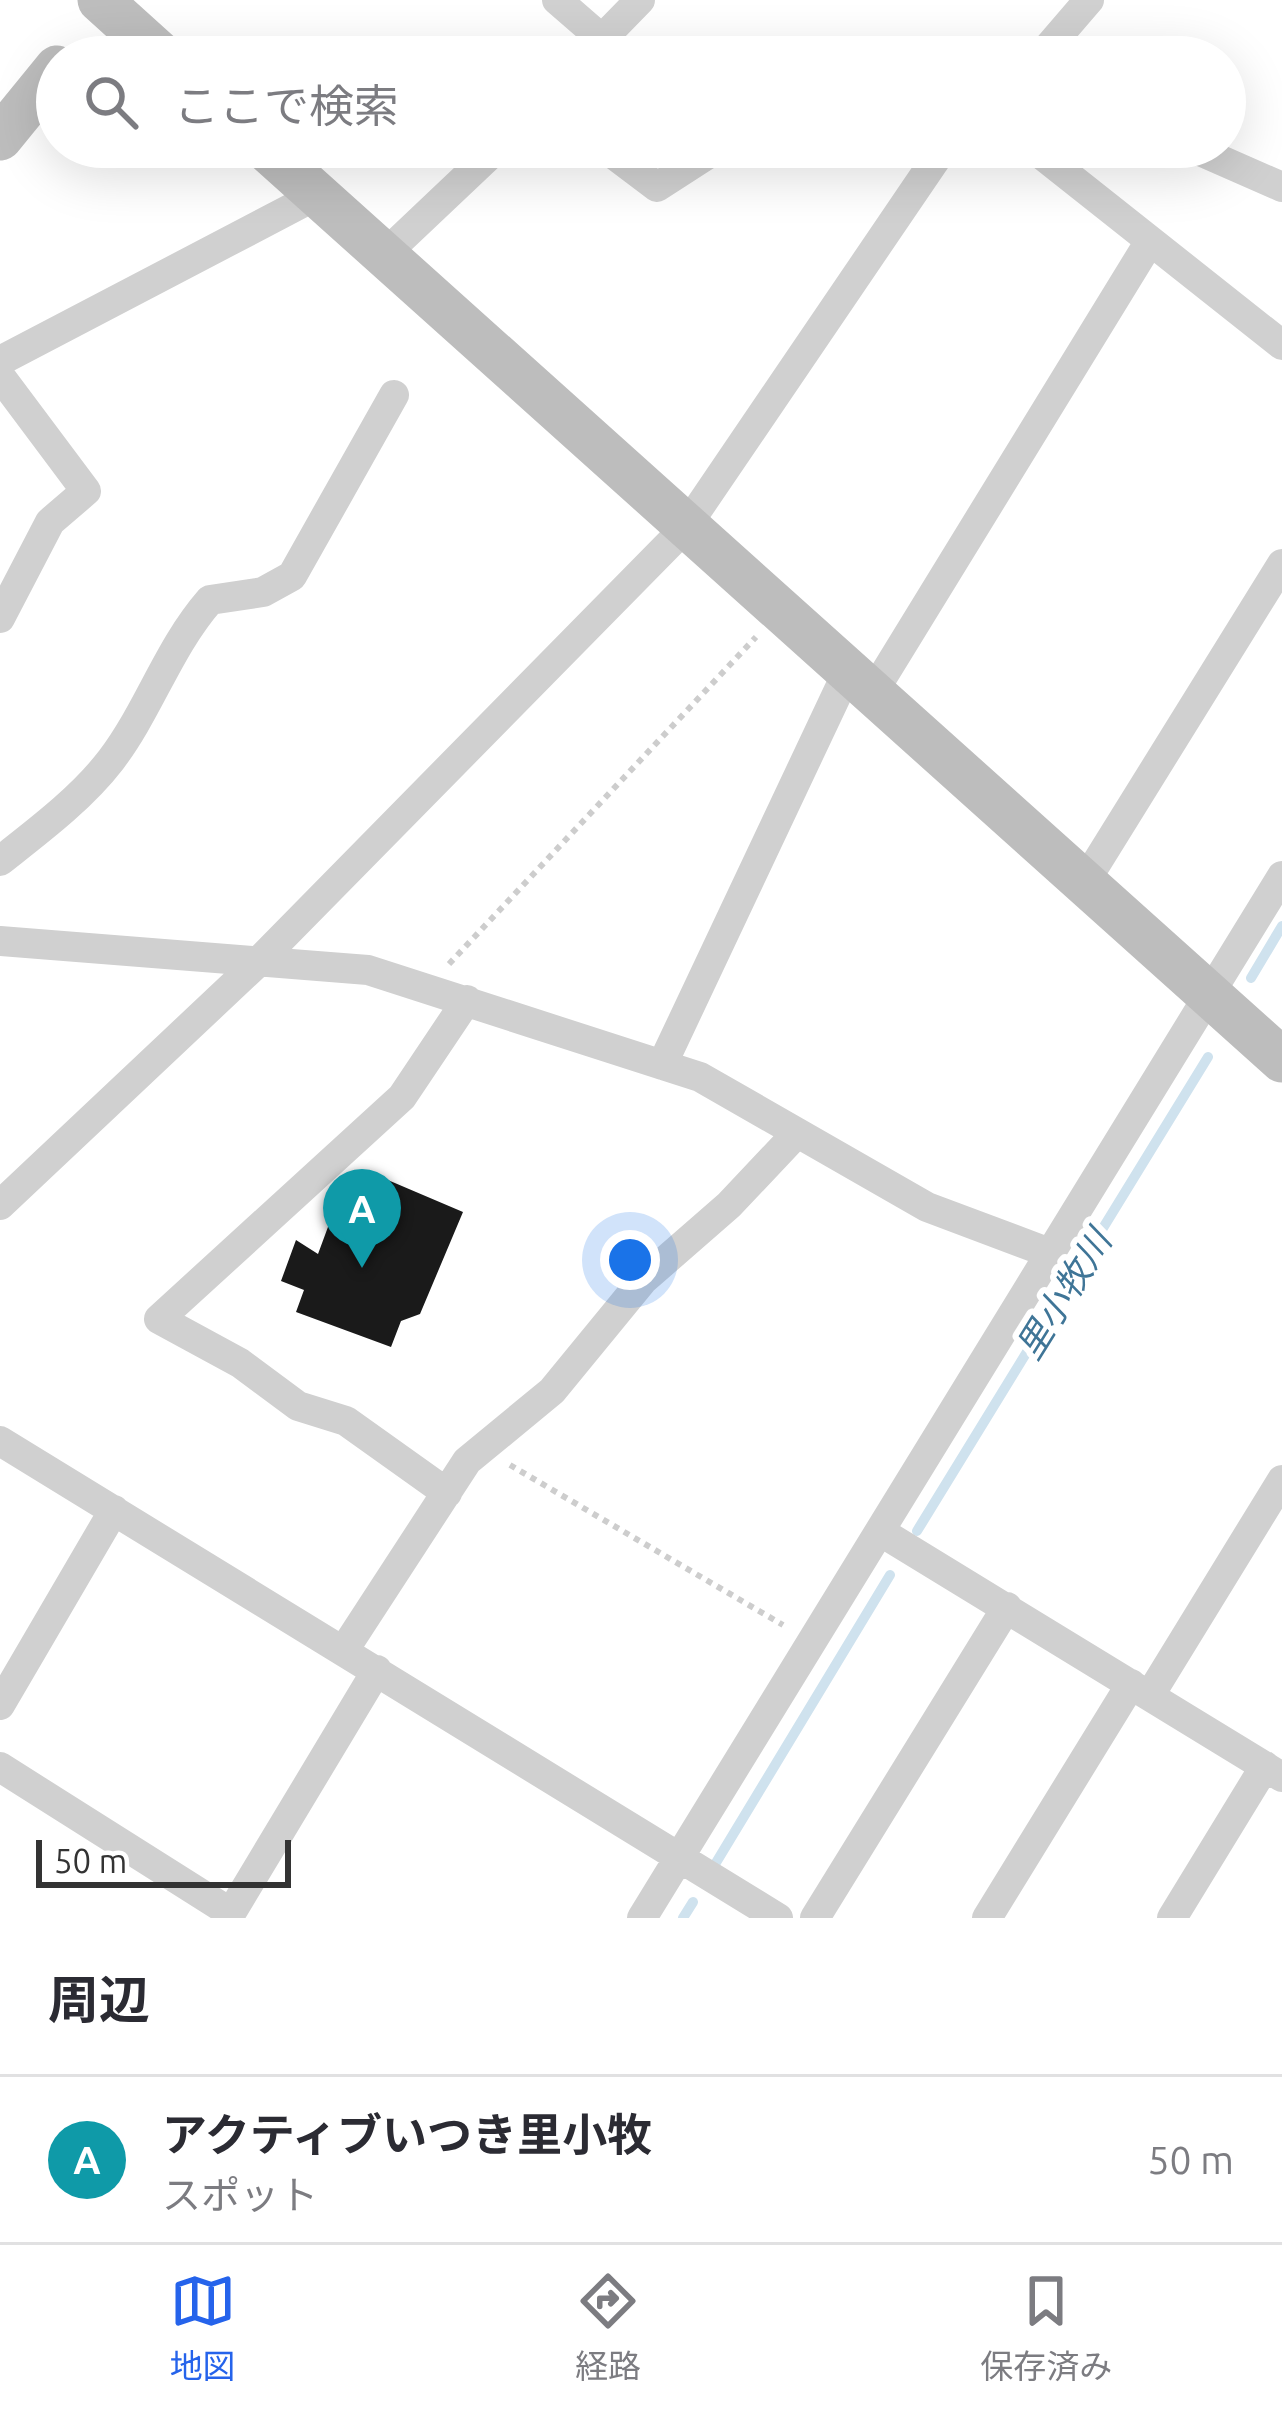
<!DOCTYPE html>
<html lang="ja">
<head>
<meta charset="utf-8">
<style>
  body { margin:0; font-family:Ubuntu,"Noto Sans JP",sans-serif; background:#f2f2f3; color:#2b2b33 }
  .scale { position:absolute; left:36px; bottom:30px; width:255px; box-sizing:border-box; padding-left:12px; border:6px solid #333; border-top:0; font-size:33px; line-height:42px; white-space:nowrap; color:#333; -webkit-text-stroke:9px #fff; paint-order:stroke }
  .you { position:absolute; left:630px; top:1260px; width:42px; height:42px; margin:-30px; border:9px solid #fff; border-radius:50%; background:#1a73e8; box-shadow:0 0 0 18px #1a73e833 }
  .badge { display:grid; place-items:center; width:78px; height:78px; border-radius:50%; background:#2563eb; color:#fff; font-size:39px; font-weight:700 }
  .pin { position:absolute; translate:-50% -99px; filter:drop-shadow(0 3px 6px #0008) }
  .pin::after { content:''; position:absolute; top:63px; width:42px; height:36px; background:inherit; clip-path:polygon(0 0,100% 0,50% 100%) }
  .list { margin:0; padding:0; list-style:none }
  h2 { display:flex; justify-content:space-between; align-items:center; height:156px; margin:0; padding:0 48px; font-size:51px }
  h2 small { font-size:39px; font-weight:400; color:#7c7c81 }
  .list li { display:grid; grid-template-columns:78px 1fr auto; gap:36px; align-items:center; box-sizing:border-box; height:168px; padding:0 48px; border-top:3px solid #e1e1e2 }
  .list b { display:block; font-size:45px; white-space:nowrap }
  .list p { margin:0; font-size:39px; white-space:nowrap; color:#7c7c81 }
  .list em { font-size:39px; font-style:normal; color:#7c7c81 }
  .icon { flex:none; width:66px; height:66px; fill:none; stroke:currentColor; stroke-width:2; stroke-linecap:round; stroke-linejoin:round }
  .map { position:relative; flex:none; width:1282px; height:1918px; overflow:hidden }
  .search { position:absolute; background:#fff; box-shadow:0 12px 48px #0002; left:36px; right:36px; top:36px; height:132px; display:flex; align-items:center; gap:30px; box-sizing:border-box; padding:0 42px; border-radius:66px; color:#7c7c81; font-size:45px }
  .sheet { height:324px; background:#fff }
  nav { display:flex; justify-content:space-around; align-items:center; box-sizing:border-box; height:168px; border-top:3px solid #e1e1e2; background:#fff; font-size:33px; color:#7c7c81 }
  nav a { display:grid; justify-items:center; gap:6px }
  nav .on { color:#2563eb }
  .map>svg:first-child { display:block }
</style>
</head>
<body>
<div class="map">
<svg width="1282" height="1918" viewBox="0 0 1282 1918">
  <rect width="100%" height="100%" fill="#fff"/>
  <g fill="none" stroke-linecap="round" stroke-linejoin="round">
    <path stroke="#cfe2ee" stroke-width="10" d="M 1251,978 L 1282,926
      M 917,1531 L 1208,1057
      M 714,1866 L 890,1575
      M 683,1918 L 693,1902"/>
  </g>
  <path fill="#1a1a1a" d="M 369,1172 L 463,1212 L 420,1314 L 401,1321 L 391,1347 L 296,1312 L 304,1290 L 281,1281 L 296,1240 L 318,1254 L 335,1208 L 354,1207 Z"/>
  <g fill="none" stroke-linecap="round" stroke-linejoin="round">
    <path stroke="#cdcdcd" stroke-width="6" stroke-dasharray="6 6" stroke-linecap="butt" d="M 449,964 L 756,637
      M 510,1465 L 783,1625"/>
    <path stroke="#d0d0d0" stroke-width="30" d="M 557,0 L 602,39 L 577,57
      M 602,39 L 640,0
      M 1040,57 L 1089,0
      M 604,147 L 657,187 L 719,147
      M 1032,147 L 1282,345
      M 1191,147 L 1282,187
      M 384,255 L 498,147
      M 0,361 L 317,195
      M 0,376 L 86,491 L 50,522 L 0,618
      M 872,694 L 1150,241
      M 0,861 C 38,831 81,799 111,760 C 149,710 168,648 210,600 L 263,592 L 292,576 L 394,395
      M 1084,883 L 1282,564
      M 0,941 L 368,970 L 700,1077 L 927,1207 L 1047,1252
      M 662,1065 L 847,673
      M 0,1205 L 257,963 L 685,528 L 944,147
      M 0,1441 L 778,1918
      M 447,1493 L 346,1421 L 298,1406 L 240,1363 L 159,1319 L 402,1097 L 467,1000
      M 881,1532 L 1282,1777
      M 344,1650 L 467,1461 L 552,1391 L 643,1280 L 729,1205 L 797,1133
      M 1150,1695 L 1282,1480
      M 0,1705 L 114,1510
      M 0,1767 L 231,1913
      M 228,1918 L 377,1670
      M 642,1918 L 1282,876
      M 815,1918 L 1007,1607
      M 987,1918 L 1131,1684
      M 1172,1918 L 1265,1766"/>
    <path stroke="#bdbdbd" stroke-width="45" d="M 100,0 L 163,57
      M 0,138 L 57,68
      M 264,147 L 1282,1060"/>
  </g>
  <g text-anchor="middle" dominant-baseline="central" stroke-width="12" stroke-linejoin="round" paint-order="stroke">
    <g font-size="36" font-style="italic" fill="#3f7597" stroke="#fff">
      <text transform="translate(1063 1294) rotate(-58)">里小牧川</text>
    </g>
  </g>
</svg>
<div class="scale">50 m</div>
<div class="you"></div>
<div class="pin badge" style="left:362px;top:1268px;background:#0f9aa8">A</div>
<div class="search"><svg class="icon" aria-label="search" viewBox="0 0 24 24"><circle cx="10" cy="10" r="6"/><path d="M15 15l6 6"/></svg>ここで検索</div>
</div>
<section class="sheet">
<h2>周辺<small></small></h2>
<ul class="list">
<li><span class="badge" style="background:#0f9aa8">A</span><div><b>アクティブいつき里小牧</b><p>スポット</p></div><em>50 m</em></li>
</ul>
</section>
<nav>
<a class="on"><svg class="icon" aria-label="map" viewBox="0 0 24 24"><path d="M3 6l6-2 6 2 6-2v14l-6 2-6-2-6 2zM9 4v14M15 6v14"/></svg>地図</a>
<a><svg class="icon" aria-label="directions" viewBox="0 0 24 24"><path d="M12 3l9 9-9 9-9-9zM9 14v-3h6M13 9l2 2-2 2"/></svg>経路</a>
<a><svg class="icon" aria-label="saved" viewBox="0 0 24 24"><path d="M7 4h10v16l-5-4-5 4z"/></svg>保存済み</a>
</nav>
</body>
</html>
